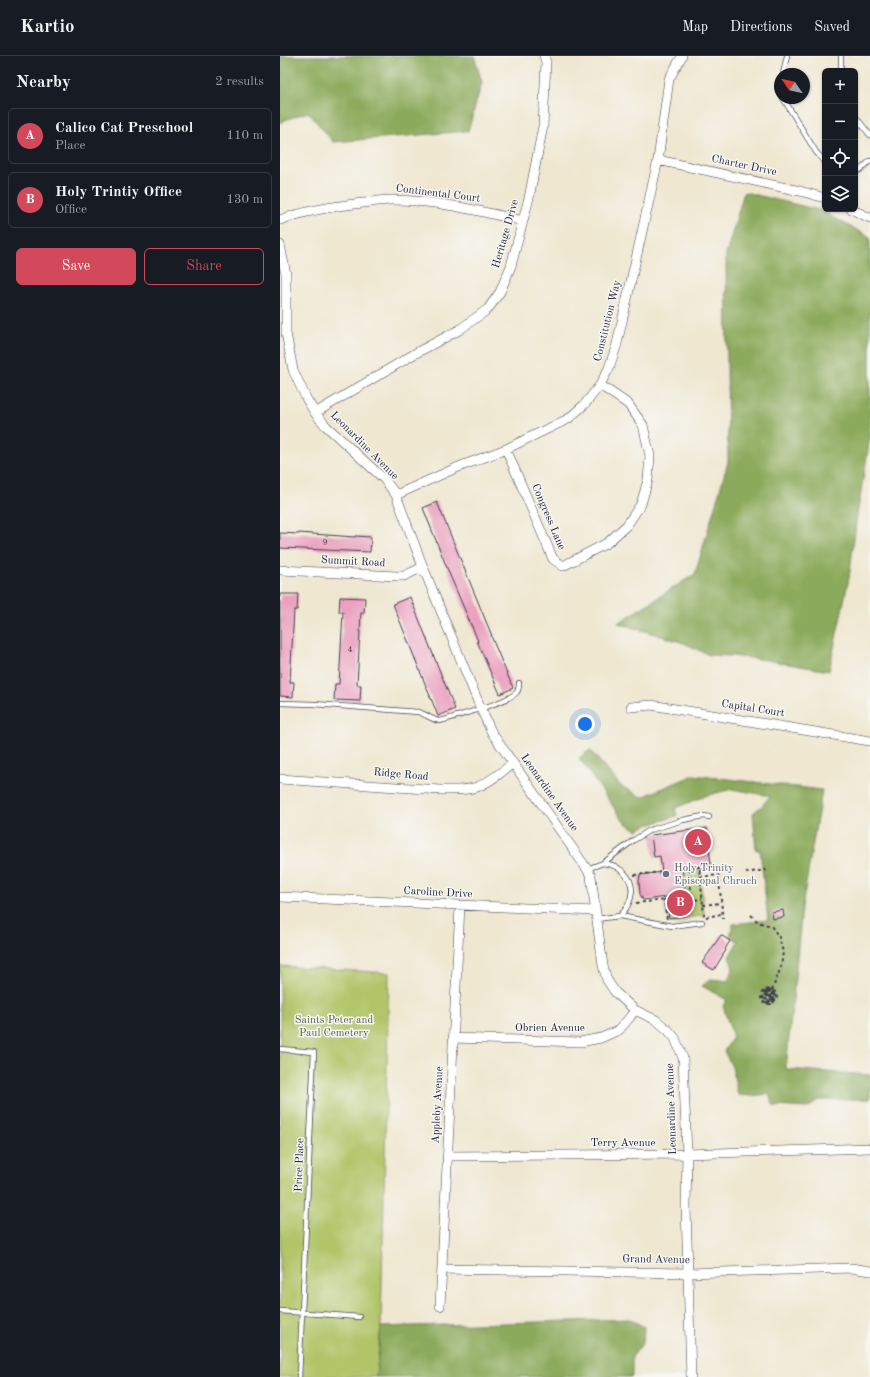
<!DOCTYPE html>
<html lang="en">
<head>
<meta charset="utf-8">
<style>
  body { margin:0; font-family:"Old Standard TT",serif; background:#242831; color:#f1f3f6 }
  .controls { position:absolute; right:12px; top:12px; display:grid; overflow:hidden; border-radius:6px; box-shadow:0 1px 3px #0004 }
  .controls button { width:36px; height:36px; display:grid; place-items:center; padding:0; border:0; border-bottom:1px solid #363941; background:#171b24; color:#f1f3f6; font:20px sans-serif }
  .compass { position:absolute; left:494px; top:12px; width:36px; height:36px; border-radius:50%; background:#171b24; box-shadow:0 1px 3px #0004; rotate:304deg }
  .you { position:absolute; left:305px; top:668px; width:14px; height:14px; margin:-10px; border:3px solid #fff; border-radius:50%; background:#1a73e8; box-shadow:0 0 0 6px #1a73e833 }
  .badge { display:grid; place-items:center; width:26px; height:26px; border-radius:50%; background:#d1495b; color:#fff; font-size:13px; font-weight:700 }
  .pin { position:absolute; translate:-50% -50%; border:2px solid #fff; box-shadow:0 1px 4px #0006 }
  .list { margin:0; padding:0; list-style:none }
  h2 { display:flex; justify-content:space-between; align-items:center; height:52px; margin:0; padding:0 16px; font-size:17px }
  h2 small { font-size:13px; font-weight:400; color:#9ea1a6 }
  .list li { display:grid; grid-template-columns:26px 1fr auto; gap:12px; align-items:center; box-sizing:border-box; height:56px; margin:0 8px 8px; padding:0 8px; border:1px solid #363941; border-radius:6px }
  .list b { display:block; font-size:15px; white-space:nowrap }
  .list p { margin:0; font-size:13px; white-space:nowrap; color:#9ea1a6 }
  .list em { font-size:13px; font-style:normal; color:#9ea1a6 }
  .actions { display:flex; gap:8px; padding:12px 16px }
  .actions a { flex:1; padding:9px 0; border:1px solid #d1495b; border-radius:6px; text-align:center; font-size:14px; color:#d1495b }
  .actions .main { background:#d1495b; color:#fff }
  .icon { flex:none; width:22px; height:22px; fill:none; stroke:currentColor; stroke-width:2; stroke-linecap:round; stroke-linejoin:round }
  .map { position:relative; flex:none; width:590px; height:1321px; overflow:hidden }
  header { display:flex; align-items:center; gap:24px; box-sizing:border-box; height:56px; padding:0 20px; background:#171b24; border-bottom:1px solid #363941 }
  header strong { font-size:19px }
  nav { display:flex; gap:22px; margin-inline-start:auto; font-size:14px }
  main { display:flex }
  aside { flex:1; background:#171b24 }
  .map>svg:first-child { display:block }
</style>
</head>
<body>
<header>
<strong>Kartio</strong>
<nav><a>Map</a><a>Directions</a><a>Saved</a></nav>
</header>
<main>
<aside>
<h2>Nearby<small>2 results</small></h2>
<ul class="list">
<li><span class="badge">A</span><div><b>Calico Cat Preschool</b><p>Place</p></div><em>110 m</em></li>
<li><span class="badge">B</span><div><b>Holy Trintiy Office</b><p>Office</p></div><em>130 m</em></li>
</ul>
<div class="actions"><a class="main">Save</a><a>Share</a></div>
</aside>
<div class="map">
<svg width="590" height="1321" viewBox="0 0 590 1321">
  <rect width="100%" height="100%" fill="#f6f6f2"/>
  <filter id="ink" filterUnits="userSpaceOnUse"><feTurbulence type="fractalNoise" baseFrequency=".025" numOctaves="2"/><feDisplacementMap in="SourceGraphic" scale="8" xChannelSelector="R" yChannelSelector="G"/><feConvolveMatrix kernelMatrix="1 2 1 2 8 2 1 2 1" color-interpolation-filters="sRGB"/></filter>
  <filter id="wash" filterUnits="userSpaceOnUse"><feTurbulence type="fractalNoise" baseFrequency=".012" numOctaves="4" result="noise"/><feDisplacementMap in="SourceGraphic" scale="16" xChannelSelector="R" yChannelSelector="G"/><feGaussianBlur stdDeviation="0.9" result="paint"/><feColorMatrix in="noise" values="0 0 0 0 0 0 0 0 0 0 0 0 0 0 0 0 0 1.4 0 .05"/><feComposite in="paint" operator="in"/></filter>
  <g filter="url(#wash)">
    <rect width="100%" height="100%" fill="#efe7d0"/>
    <path fill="#b1c468" stroke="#6a7352" d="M 419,811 L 424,858 L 421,860 L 406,862 L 402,831 L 405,831 L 404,821 L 399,814 Z
      M 0,910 L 109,917 L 101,1271 L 96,1321 L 0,1321 Z"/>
    <path fill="#8caa5c" stroke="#57664c" d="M 0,0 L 194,0 L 202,26 L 188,75 L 53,86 L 28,56 L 5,64 L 0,67 Z
      M 464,136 L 539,154 L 590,181 L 590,382 L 578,453 L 569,522 L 549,615 L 486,604 L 453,600 L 429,599 L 404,587 L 338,567 L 415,518 L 448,406 L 446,198 Z
      M 310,694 L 341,730 L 362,741 L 414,719 L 542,734 L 522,851 L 506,1013 L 590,1019 L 590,1043 L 539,1044 L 528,1052 L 494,1050 L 489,1038 L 471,1040 L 458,1039 L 452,1011 L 444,995 L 453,981 L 443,950 L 447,944 L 422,930 L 431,923 L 448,925 L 453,912 L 449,901 L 458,885 L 450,880 L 453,868 L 488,864 L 480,794 L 476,794 L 473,757 L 482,750 L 490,740 L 452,733 L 428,739 L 395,752 L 397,760 L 365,770 L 357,774 L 344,766 L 299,702 Z
      M 350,1263 L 364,1271 L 363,1287 L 352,1301 L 352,1321 L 96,1321 L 101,1271 Z"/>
    <g id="blocks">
      <path fill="#eba1bf" d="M 157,446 L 212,580 L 211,580 L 233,632 L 220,638 L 197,585 L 198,585 L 169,517 L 143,452 Z
        M 0,477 L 19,478 L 19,477 L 75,481 L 75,480 L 91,481 L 90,496 L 0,492 Z
        M 0,538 L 18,538 L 17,554 L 14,554 L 10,626 L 14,626 L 13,641 L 0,640 Z
        M 60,541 L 85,542 L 84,557 L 81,557 L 77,629 L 81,629 L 80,645 L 54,644 L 55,628 L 59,628 L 63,556 L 59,556 Z
        M 130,541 L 175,653 L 158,660 L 113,548 Z
        M 427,772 L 431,809 L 402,812 L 405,831 L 402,831 L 405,860 L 389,862 L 386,841 L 363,844 L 360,838 L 359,825 L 360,819 L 382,816 L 380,800 L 374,801 L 371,779 Z
        M 503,854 L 504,861 L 493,863 L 492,856 Z
        M 441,879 L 450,885 L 445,893 L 446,894 L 434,914 L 422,907 Z"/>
    </g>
  </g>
  <g filter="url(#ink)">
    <use href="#blocks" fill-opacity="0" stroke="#414051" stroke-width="1"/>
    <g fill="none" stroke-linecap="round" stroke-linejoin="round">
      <g stroke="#414051" stroke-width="6">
        <path id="service" d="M 561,0 L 561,15
          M 503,18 L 507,0
          M 503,42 L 536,96 L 545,106
          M 575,60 L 590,79
          M 575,116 L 580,114 L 590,105
          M 0,647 L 34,648 L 138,656 C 146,658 152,664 160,665 C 174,661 229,646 237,636 C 239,633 239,631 239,627
          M 323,807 C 329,808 334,809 338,812 C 358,825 354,845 340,860
          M 307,813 L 323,807 L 354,784 L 370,774 L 403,764 L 424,760 L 429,761
          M 316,863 L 340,860 L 392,870 L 422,866
          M 0,993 L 34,996 L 19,1321
          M 0,1255 L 79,1261"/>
      </g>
      <g stroke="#414051" stroke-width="10">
        <path id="minor" d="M 378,104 L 520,135 L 545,142
          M 571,153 L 590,162
          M 0,164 C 27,154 55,150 83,147 C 92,146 102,144 111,144 C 156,144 200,155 243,165
          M 0,189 L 6,218 L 6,277 L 13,314 L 26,342 L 35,357 L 46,370 L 104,423 L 116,439 L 143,511 L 201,653 L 212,677 L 307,813 L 311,820 L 323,910 L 327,924 L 335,936 L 355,954 L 376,964 L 388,974 L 395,982 L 403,1002 L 407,1098 L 406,1150 L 411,1321
          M 35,357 L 136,297 L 179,274 L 208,253 L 220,236 L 231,210 L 249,142 L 263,70 L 266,6 L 264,0
          M 226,393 L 273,503 L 283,510 L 327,487 L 347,469 L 361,448 L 368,424 L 370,400 L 363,369 L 348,348 L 320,329
          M 116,439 L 176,412 L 226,393 L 288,363 L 305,348 L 320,329 L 329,312 L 337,288 L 378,104 L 389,23 L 402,0
          M 0,514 L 117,520 L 124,520 L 143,511
          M 351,651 L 371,649 L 590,685
          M 0,723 L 160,734 C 172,734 185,735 197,731 C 210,726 222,716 233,707
          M 0,841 L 315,855
          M 173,982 L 300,986 L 321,982 L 339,974 L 350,961 L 355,954
          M 168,1100 L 407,1098 L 590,1092
          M 162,1213 L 408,1217 L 571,1212 L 590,1215
          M 160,1250 L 180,850"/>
      </g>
      <path stroke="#414051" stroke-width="2" stroke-dasharray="3 3" stroke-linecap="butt" d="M 409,812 L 412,845
        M 399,814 L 419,811 L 424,858 L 423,860
        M 419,814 L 429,813 L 431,815 L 438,815 L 443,863
        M 466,817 L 485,814 L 488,816
        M 354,819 L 382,816
        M 420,821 L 439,819
        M 386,844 L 384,844 L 387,863
        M 403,845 L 422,843
        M 356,847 L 384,844
        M 423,849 L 441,847
        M 471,859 L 478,866 L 491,870 L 499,881 L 503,896 L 501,911 L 491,937 L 492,939 L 493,943 L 488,945 L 485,942 L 485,938 L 489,936 L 484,937 L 490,934 L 485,934 L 482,940 L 483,944 L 485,947 L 483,943 L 483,939 C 485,946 488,946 494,944 L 492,946 L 486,947 L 491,948 L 496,943 L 493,935 L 494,943 L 492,937 L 493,934 L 496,937 L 497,942 L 492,948 L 485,948 L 481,944 L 481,938 L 484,934 L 491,933 L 489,938 L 486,939 L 489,938 L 487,941 L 488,942 L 490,942 L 490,939 L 492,942 L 490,938 L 489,941
        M 426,861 L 442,858"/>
      <use href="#service" stroke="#fff" stroke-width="4.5"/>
      <use href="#minor" stroke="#fff" stroke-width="9"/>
    </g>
  </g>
  <circle fill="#6b7280" stroke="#f6f6f2" stroke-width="1.5" cx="386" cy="818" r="4"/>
  <g text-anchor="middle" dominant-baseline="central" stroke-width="3" stroke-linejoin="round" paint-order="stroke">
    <g font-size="9" fill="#54425c">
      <text x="45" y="486">9</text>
      <text x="70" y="593">4</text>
    </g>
    <g font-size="11" fill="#22223b" stroke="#f6f6f2">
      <text transform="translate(464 110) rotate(12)">Charter Drive</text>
      <text transform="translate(158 138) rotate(7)">Continental Court</text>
      <text transform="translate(226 178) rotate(-74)">Heritage Drive</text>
      <text transform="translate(328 265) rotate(-76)">Constitution Way</text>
      <text transform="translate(84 390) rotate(45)">Leonardine Avenue</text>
      <text transform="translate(268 461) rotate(67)">Congress Lane</text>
      <text transform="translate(73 506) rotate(3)">Summit Road</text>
      <text transform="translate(473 653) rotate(9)">Capital Court</text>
      <text transform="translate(121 719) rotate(5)">Ridge Road</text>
      <text transform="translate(269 737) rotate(55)">Leonardine Avenue</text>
      <text transform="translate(158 837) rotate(3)">Caroline Drive</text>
      <text x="270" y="972">Obrien Avenue</text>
      <text transform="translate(158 1049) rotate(-87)">Appleby Avenue</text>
      <text transform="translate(392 1053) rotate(-92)">Leonardine Avenue</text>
      <text x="343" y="1087">Terry Avenue</text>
      <text transform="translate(20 1109) rotate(-88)">Price Place</text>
      <text transform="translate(376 1204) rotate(1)">Grand Avenue</text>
    </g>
    <g font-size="11" fill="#5b616d" stroke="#f6f6f2" text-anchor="start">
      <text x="394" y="812">Holy Trinity<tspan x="394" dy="13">Episcopal Chruch</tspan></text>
    </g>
    <g font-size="11" fill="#545b4b" stroke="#f6f6f2">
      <text x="54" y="964">Saints Peter and<tspan x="54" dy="13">Paul Cemetery</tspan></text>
    </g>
  </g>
</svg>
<div class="controls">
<button>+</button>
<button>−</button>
<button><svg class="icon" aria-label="locate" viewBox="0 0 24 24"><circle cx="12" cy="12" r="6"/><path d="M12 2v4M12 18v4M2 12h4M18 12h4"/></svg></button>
<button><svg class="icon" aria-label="layers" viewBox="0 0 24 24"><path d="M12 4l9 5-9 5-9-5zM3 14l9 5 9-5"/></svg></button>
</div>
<svg class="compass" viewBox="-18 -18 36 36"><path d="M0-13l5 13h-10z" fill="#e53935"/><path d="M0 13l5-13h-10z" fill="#9ea1a6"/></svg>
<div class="you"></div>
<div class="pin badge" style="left:418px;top:786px">A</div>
<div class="pin badge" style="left:400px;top:847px">B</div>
</div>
</main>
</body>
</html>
